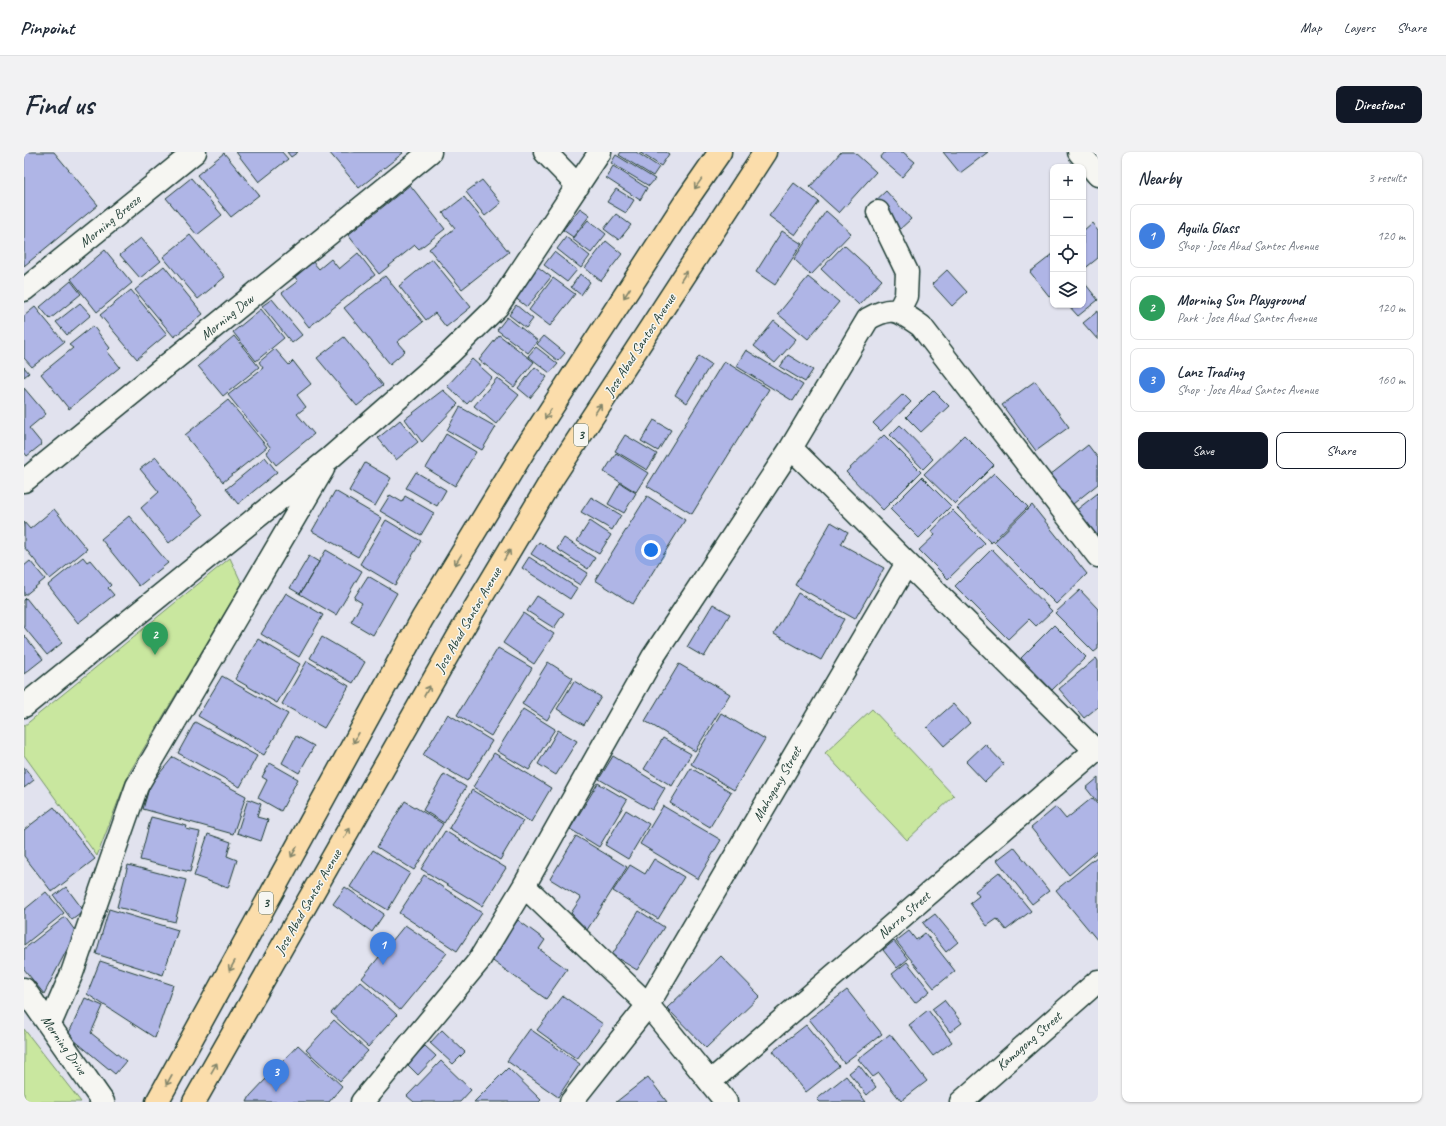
<!DOCTYPE html>
<html lang="en">
<head>
<meta charset="utf-8">
<style>
  body { margin:0; font-family:Caveat,sans-serif; background:#f2f2f3; color:#1f2937 }
  .controls { position:absolute; right:12px; top:12px; display:grid; overflow:hidden; border-radius:8px; box-shadow:0 1px 3px #0004 }
  .controls button { width:36px; height:36px; display:grid; place-items:center; padding:0; border:0; border-bottom:1px solid #e0e1e3; background:#fff; color:#1f2937; font:20px sans-serif }
  .you { position:absolute; left:627px; top:398px; width:14px; height:14px; margin:-10px; border:3px solid #fff; border-radius:50%; background:#1a73e8; box-shadow:0 0 0 6px #1a73e833 }
  .badge { display:grid; place-items:center; width:26px; height:26px; border-radius:50%; background:#111827; color:#fff; font-size:13px; font-weight:700 }
  .pin { position:absolute; translate:-50% -33px; filter:drop-shadow(0 1px 2px #0008) }
  .pin::after { content:''; position:absolute; top:21px; width:14px; height:12px; background:inherit; clip-path:polygon(0 0,100% 0,50% 100%) }
  .list { margin:0; padding:0; list-style:none }
  h2 { display:flex; justify-content:space-between; align-items:center; height:52px; margin:0; padding:0 16px; font-size:17px }
  h2 small { font-size:13px; font-weight:400; color:#747a83 }
  .list li { display:grid; grid-template-columns:26px 1fr auto; gap:12px; align-items:center; box-sizing:border-box; height:64px; margin:0 8px 8px; padding:0 8px; border:1px solid #e0e1e3; border-radius:8px }
  .list b { display:block; font-size:15px; white-space:nowrap }
  .list p { margin:0; font-size:13px; white-space:nowrap; color:#747a83 }
  .list em { font-size:13px; font-style:normal; color:#747a83 }
  .actions { display:flex; gap:8px; padding:12px 16px }
  .actions a { flex:1; padding:9px 0; border:1px solid #111827; border-radius:8px; text-align:center; font-size:14px; color:#111827 }
  .actions .main { background:#111827; color:#fff }
  .icon { flex:none; width:22px; height:22px; fill:none; stroke:currentColor; stroke-width:2; stroke-linecap:round; stroke-linejoin:round }
  .map { position:relative; flex:none; width:1074px; height:950px; overflow:hidden; border-radius:8px }
  header { display:flex; align-items:center; gap:24px; box-sizing:border-box; height:56px; padding:0 20px; background:#fff; border-bottom:1px solid #e0e1e3 }
  header strong { font-size:19px }
  nav { display:flex; gap:22px; margin-inline-start:auto; font-size:14px }
  .intro { display:flex; align-items:center; justify-content:space-between; box-sizing:border-box; height:96px; padding:0 24px }
  h1 { margin:0; font-size:28px }
  .button { padding:10px 18px; border-radius:8px; background:#111827; color:#fff; font-size:14px; font-weight:700 }
  main { display:flex; gap:24px; padding:0 24px }
  aside { flex:1; background:#fff; border-radius:8px; box-shadow:0 1px 3px #0004 }
  .map>svg:first-child { display:block }
</style>
</head>
<body>
<header>
<strong>Pinpoint</strong>
<nav><a>Map</a><a>Layers</a><a>Share</a></nav>
</header>
<div class="intro"><h1>Find us</h1><a class="button">Directions</a></div>
<main>
<div class="map">
<svg width="1074" height="950" viewBox="0 0 1074 950">
  <rect width="100%" height="100%" fill="#e1e2ee"/>
  <filter id="ink" filterUnits="userSpaceOnUse"><feTurbulence type="fractalNoise" baseFrequency=".025" numOctaves="2"/><feDisplacementMap in="SourceGraphic" scale="8" xChannelSelector="R" yChannelSelector="G"/><feConvolveMatrix kernelMatrix="1 2 1 2 8 2 1 2 1" color-interpolation-filters="sRGB"/></filter>
  <g filter="url(#ink)">
    <path fill="#c9e79f" stroke="#74926a" d="M 206,406 L 218,432 L 105,621 L 73,704 L 0,603 L 0,574 Z
      M 848,557 L 930,644 L 883,688 L 801,601 Z
      M 0,877 L 57,950 L 0,950 Z"/>
    <path fill="#afb5e6" stroke="#1f3d34" d="M 0,0 L 30,0 L 74,53 L 0,114 Z
      M 212,0 L 258,0 L 264,7 L 235,30 Z
      M 263,0 L 274,0 L 267,5 Z
      M 305,0 L 378,0 L 379,1 L 335,36 Z
      M 597,0 L 612,0 L 635,15 L 629,24 L 595,3 Z
      M 615,0 L 642,0 L 645,2 L 637,14 Z
      M 817,0 L 830,0 L 852,20 L 815,61 L 786,35 Z
      M 861,0 L 879,0 L 891,10 L 878,25 L 856,6 Z
      M 919,0 L 964,0 L 936,21 Z
      M 200,1 L 235,43 L 207,65 L 173,23 Z
      M 592,3 L 631,27 L 625,34 L 587,11 Z
      M 589,14 L 623,36 L 616,48 L 582,26 Z
      M 167,26 L 198,63 L 173,83 L 142,46 Z
      M 458,28 L 477,51 L 461,64 L 442,40 Z
      M 770,31 L 795,50 L 771,83 L 745,64 Z
      M 386,33 L 421,77 L 395,97 L 391,93 L 355,122 L 324,83 Z
      M 592,37 L 610,48 L 602,61 L 583,50 Z
      M 862,39 L 887,67 L 875,78 L 850,50 Z
      M 440,45 L 485,100 L 438,137 L 405,97 L 431,76 L 419,61 Z
      M 556,56 L 566,63 L 549,85 L 539,78 Z
      M 802,59 L 827,81 L 787,123 L 770,107 Z
      M 592,62 L 607,73 L 595,88 L 580,77 Z
      M 564,68 L 582,82 L 567,101 L 548,87 Z
      M 1068,71 L 1074,79 L 1074,106 L 1059,118 L 1059,79 Z
      M 758,79 L 778,92 L 751,133 L 732,120 Z
      M 166,83 L 201,125 L 174,147 L 139,105 Z
      M 542,85 L 566,104 L 557,116 L 533,97 Z
      M 117,86 L 137,109 L 116,126 L 96,103 Z
      M 582,89 L 598,102 L 577,129 L 561,116 Z
      M 820,93 L 858,128 L 835,153 L 797,117 Z
      M 81,98 L 108,131 L 73,160 L 47,127 Z
      M 530,100 L 553,118 L 543,130 L 520,113 Z
      M 334,101 L 351,123 L 285,175 L 258,141 L 274,129 L 270,124 L 288,109 L 295,117 L 307,107 L 315,117 Z
      M 1029,102 L 1029,141 L 1025,144 L 1006,120 Z
      M 408,107 L 447,155 L 422,175 L 411,161 L 402,168 L 375,134 Z
      M 140,114 L 179,162 L 150,185 L 111,138 Z
      M 514,115 L 527,125 L 503,155 L 490,145 Z
      M 923,118 L 943,140 L 928,154 L 908,132 Z
      M 556,122 L 566,130 L 557,143 L 547,135 Z
      M 361,124 L 399,170 L 373,190 L 381,199 L 366,212 L 320,156 Z
      M 784,125 L 815,150 L 784,187 L 754,162 Z
      M 529,126 L 551,142 L 526,174 L 505,158 Z
      M 47,129 L 57,142 L 26,167 L 16,155 Z
      M 1059,129 L 1074,148 L 1054,164 L 1044,153 L 1059,153 Z
      M 107,138 L 143,182 L 113,207 L 76,163 Z
      M 248,147 L 278,183 L 268,191 L 238,154 Z
      M 56,151 L 67,163 L 43,183 L 32,170 Z
      M 492,153 L 509,167 L 502,176 L 485,163 Z
      M 11,155 L 40,190 L 8,215 L 0,206 L 0,164 Z
      M 237,157 L 260,186 L 232,209 L 209,180 Z
      M 1074,159 L 1074,188 L 1059,171 Z
      M 483,165 L 514,189 L 504,201 L 473,178 Z
      M 750,169 L 772,187 L 751,211 L 730,194 Z
      M 69,174 L 86,196 L 83,199 L 96,215 L 45,257 L 17,222 L 49,196 L 45,193 Z
      M 475,183 L 510,210 L 490,235 L 455,208 Z
      M 210,184 L 235,215 L 199,244 L 174,214 Z
      M 520,184 L 541,201 L 534,209 L 513,192 Z
      M 320,185 L 359,233 L 333,254 L 293,206 Z
      M 512,195 L 534,212 L 526,221 L 504,204 Z
      M 251,197 L 265,213 L 269,209 L 287,232 L 273,243 L 282,255 L 273,262 L 290,282 L 252,313 L 242,300 L 247,296 L 204,243 L 239,216 L 235,210 Z
      M 722,198 L 779,233 L 769,249 L 712,214 Z
      M 764,203 L 789,218 L 781,230 L 756,215 Z
      M 675,204 L 687,212 L 663,251 L 651,243 Z
      M 448,207 L 468,225 L 443,252 L 423,234 Z
      M 700,209 L 745,237 L 668,362 L 623,334 Z
      M 0,215 L 5,221 L 0,225 Z
      M 511,215 L 523,225 L 506,246 L 494,236 Z
      M 473,226 L 495,243 L 472,272 L 450,254 Z
      M 1011,229 L 1045,275 L 1012,299 L 978,253 Z
      M 0,236 L 22,262 L 5,276 L 18,292 L 3,304 L 0,300 Z
      M 419,238 L 434,252 L 398,290 L 381,267 Z
      M 909,238 L 925,254 L 897,280 L 882,265 Z
      M 879,242 L 887,250 L 857,279 L 849,271 Z
      M 204,248 L 243,295 L 199,330 L 161,283 Z
      M 436,255 L 472,275 L 458,298 L 423,278 Z
      M 376,268 L 394,290 L 372,308 L 354,286 Z
      M 630,268 L 647,278 L 634,299 L 617,289 Z
      M 876,273 L 909,307 L 899,317 L 866,283 Z
      M 422,282 L 452,300 L 431,334 L 402,316 Z
      M 601,283 L 633,302 L 623,318 L 591,299 Z
      M 860,283 L 897,320 L 859,358 L 822,320 Z
      M 940,283 L 970,313 L 931,352 L 900,322 Z
      M 1064,293 L 1074,306 L 1074,332 L 1044,356 L 1021,327 Z
      M 592,301 L 624,321 L 612,340 L 580,320 Z
      M 132,305 L 179,363 L 145,391 L 117,356 L 135,340 L 116,317 Z
      M 241,305 L 253,320 L 214,352 L 202,337 Z
      M 341,311 L 367,326 L 351,354 L 325,339 Z
      M 392,320 L 422,338 L 413,354 L 382,336 Z
      M 970,321 L 1004,355 L 967,391 L 933,356 Z
      M 898,325 L 927,354 L 895,386 L 866,357 Z
      M 596,331 L 612,341 L 600,361 L 584,352 Z
      M 311,339 L 357,366 L 334,405 L 288,379 Z
      M 1074,341 L 1074,389 L 1050,360 Z
      M 366,343 L 378,350 L 381,344 L 410,361 L 397,383 L 356,359 Z
      M 623,344 L 661,368 L 609,452 L 571,428 Z
      M 567,345 L 597,363 L 588,378 L 557,360 Z
      M 1008,353 L 1063,422 L 1032,452 L 970,390 Z
      M 30,357 L 63,397 L 26,427 L 0,395 L 0,370 L 6,377 Z
      M 928,358 L 961,391 L 924,427 L 895,398 L 911,383 L 908,379 Z
      M 105,364 L 144,411 L 115,434 L 77,387 Z
      M 362,368 L 397,389 L 371,433 L 336,412 Z
      M 566,369 L 587,383 L 575,402 L 553,389 Z
      M 807,370 L 824,380 L 817,392 L 860,416 L 831,467 L 771,433 Z
      M 540,386 L 571,406 L 564,417 L 533,397 Z
      M 515,390 L 564,421 L 556,433 L 507,402 Z
      M 968,397 L 1028,459 L 1012,474 L 1005,467 L 984,487 L 931,434 Z
      M 302,398 L 338,419 L 312,463 L 276,442 Z
      M 285,404 L 295,410 L 276,442 L 266,436 Z
      M 59,405 L 63,410 L 66,408 L 87,433 L 84,436 L 90,443 L 54,471 L 24,433 Z
      M 505,405 L 553,436 L 546,447 L 498,416 Z
      M 6,409 L 21,427 L 0,444 L 0,414 Z
      M 344,424 L 373,441 L 349,483 L 327,470 L 338,451 L 330,446 Z
      M 1056,438 L 1074,457 L 1074,497 L 1070,500 L 1031,461 Z
      M 262,441 L 299,463 L 275,505 L 237,482 Z
      M 774,441 L 820,467 L 797,508 L 750,482 Z
      M 513,444 L 540,461 L 530,476 L 503,459 Z
      M 2,446 L 38,491 L 23,503 L 0,475 L 0,448 Z
      M 689,452 L 706,462 L 680,505 L 663,495 Z
      M 499,461 L 530,482 L 510,512 L 479,491 Z
      M 1030,473 L 1062,505 L 1028,538 L 997,506 Z
      M 0,483 L 19,507 L 0,522 Z
      M 298,485 L 341,510 L 329,531 L 286,506 Z
      M 234,487 L 276,512 L 253,551 L 211,527 Z
      M 474,496 L 508,516 L 467,584 L 433,563 Z
      M 1072,506 L 1074,509 L 1074,555 L 1060,566 L 1035,537 Z
      M 283,509 L 325,534 L 300,576 L 258,552 Z
      M 524,510 L 549,526 L 523,568 L 498,552 Z
      M 655,512 L 706,542 L 671,599 L 621,569 Z
      M 198,524 L 264,562 L 240,603 L 174,564 Z
      M 550,529 L 577,545 L 560,573 L 533,557 Z
      M 929,552 L 946,571 L 920,594 L 903,575 Z
      M 499,557 L 531,577 L 505,618 L 473,599 Z
      M 697,561 L 741,587 L 710,638 L 667,612 Z
      M 424,562 L 468,589 L 443,629 L 399,603 Z
      M 171,570 L 233,604 L 216,635 L 154,601 Z
      M 534,578 L 553,589 L 532,623 L 514,612 Z
      M 272,584 L 290,594 L 275,621 L 258,611 Z
      M 639,586 L 667,602 L 648,634 L 620,617 Z
      M 961,592 L 980,612 L 961,630 L 942,610 Z
      M 470,601 L 527,636 L 507,670 L 449,635 Z
      M 589,604 L 641,636 L 628,658 L 575,627 Z
      M 149,605 L 222,644 L 209,682 L 119,657 L 126,633 Z
      M 246,611 L 274,627 L 257,659 L 234,646 L 243,628 L 238,625 Z
      M 0,615 L 10,628 L 0,636 Z
      M 667,616 L 707,640 L 686,675 L 646,651 Z
      M 420,622 L 442,635 L 420,671 L 399,658 Z
      M 1074,626 L 1074,651 L 1062,636 Z
      M 574,631 L 603,648 L 575,695 L 546,677 Z
      M 448,638 L 499,669 L 476,708 L 425,676 Z
      M 1068,646 L 1074,653 L 1074,699 L 1045,723 L 1007,676 L 1032,655 L 1042,667 Z
      M 224,647 L 237,652 L 233,665 L 244,668 L 237,689 L 213,681 Z
      M 381,649 L 419,672 L 390,718 L 353,695 Z
      M 639,654 L 697,688 L 674,727 L 616,692 Z
      M 30,655 L 71,707 L 28,740 L 0,704 L 0,678 Z
      M 602,658 L 625,672 L 604,707 L 581,693 Z
      M 127,665 L 163,674 L 162,677 L 176,680 L 166,720 L 116,708 Z
      M 421,679 L 482,716 L 458,754 L 397,717 Z
      M 184,682 L 207,690 L 203,704 L 213,708 L 204,736 L 170,724 Z
      M 552,684 L 603,715 L 563,778 L 547,761 L 557,746 L 526,727 Z
      M 990,695 L 1025,739 L 1008,752 L 973,708 Z
      M 349,698 L 386,721 L 364,758 L 326,735 Z
      M 1074,704 L 1074,789 L 1032,738 Z
      M 630,707 L 660,725 L 634,767 L 589,739 L 606,713 L 621,722 Z
      M 104,713 L 162,728 L 151,770 L 93,755 Z
      M 975,720 L 1007,759 L 982,778 L 973,767 L 963,774 L 946,751 L 955,744 L 951,739 Z
      M 400,723 L 458,761 L 433,799 L 375,761 Z
      M 42,735 L 60,759 L 48,768 L 30,744 Z
      M 321,735 L 360,762 L 348,780 L 309,752 Z
      M 22,740 L 40,761 L 0,793 L 0,758 Z
      M 85,757 L 154,778 L 139,823 L 72,802 Z
      M 615,759 L 640,775 L 613,818 L 588,803 Z
      M 911,762 L 934,790 L 922,800 L 899,771 Z
      M 41,765 L 52,780 L 20,842 L 0,817 L 0,797 Z
      M 494,768 L 521,788 L 515,797 L 543,817 L 522,847 L 466,807 Z
      M 381,773 L 423,801 L 376,858 L 338,826 Z
      M 885,779 L 892,788 L 901,781 L 931,819 L 910,836 L 872,789 Z
      M 870,789 L 884,807 L 873,816 L 859,798 Z
      M 697,804 L 736,844 L 682,896 L 643,856 Z
      M 76,809 L 149,833 L 131,886 L 63,842 Z
      M 883,810 L 906,839 L 891,851 L 868,822 Z
      M 336,829 L 373,863 L 344,895 L 307,861 Z
      M 823,838 L 858,882 L 820,911 L 785,867 Z
      M 539,844 L 579,872 L 553,907 L 513,878 Z
      M 61,846 L 79,854 L 67,881 L 102,909 L 91,922 L 44,883 Z
      M 920,848 L 938,871 L 926,880 L 908,857 Z
      M 904,858 L 928,890 L 909,904 L 885,873 Z
      M 310,868 L 344,899 L 316,929 L 282,898 Z
      M 782,873 L 815,914 L 782,940 L 749,899 Z
      M 506,877 L 556,912 L 534,945 L 483,909 Z
      M 418,878 L 441,900 L 429,912 L 406,891 Z
      M 866,882 L 903,929 L 877,949 L 855,921 L 849,925 L 834,907 Z
      M 274,893 L 318,934 L 305,950 L 223,950 L 226,944 Z
      M 401,894 L 412,904 L 394,923 L 383,912 Z
      M 417,909 L 447,938 L 436,950 L 390,950 L 383,944 Z
      M 835,913 L 852,935 L 843,943 L 825,921 Z
      M 484,916 L 517,948 L 515,950 L 450,950 Z
      M 822,924 L 842,950 L 796,950 L 793,947 Z
      M 624,925 L 643,950 L 592,950 Z"/>
    <g fill="none" stroke-linecap="round" stroke-linejoin="round">
      <g stroke="#1f3d34" stroke-width="25">
        <path id="minor" d="M 521,0 L 554,34
          M 1055,0 L 1074,23
          M 854,60 L 883,120 L 882,144 L 875,158
          M 0,138 L 171,0
          M 767,296 L 1071,598
          M 0,329 L 406,0
          M 0,554 L 306,306 L 426,201 L 473,155 L 576,0
          M 500,734 L 624,853 L 702,950
          M 0,837 L 79,950
          M 26,872 L 48,821 L 113,634 L 299,317
          M 686,930 L 1074,596
          M 338,950 L 454,810 L 500,734 L 629,505 L 767,296 L 844,167 C 869,152 875,159 897,174 L 1074,404
          M 547,950 L 624,853 L 883,411
          M 937,950 L 1074,829"/>
      </g>
      <g stroke="#1f3d34" stroke-width="25">
        <path id="trunk" d="M 133,950 L 398,467 L 501,297 L 662,49 L 696,0
          M 170,950 L 439,476 L 528,327 L 741,0"/>
      </g>
      <use href="#minor" stroke="#f6f6f2" stroke-width="22"/>
      <use href="#trunk" stroke="#fbddab" stroke-width="22"/>
    </g>
    <defs><path id="oneway-shaft" d="M-6 0H5M1.5-3L5.5 0L1.5 3" fill="none" stroke-width="1.6" stroke-linecap="round" stroke-linejoin="round"/></defs>
    <g stroke="#82856a">
      <use href="#oneway-shaft" transform="translate(674 32) rotate(125)"/>
      <use href="#oneway-shaft" transform="translate(660 124) rotate(-57)"/>
      <use href="#oneway-shaft" transform="translate(603 141) rotate(123)"/>
      <use href="#oneway-shaft" transform="translate(574 257) rotate(-57)"/>
      <use href="#oneway-shaft" transform="translate(524 262) rotate(123)"/>
      <use href="#oneway-shaft" transform="translate(483 403) rotate(-59)"/>
      <use href="#oneway-shaft" transform="translate(434 408) rotate(122)"/>
      <use href="#oneway-shaft" transform="translate(403 539) rotate(-61)"/>
      <use href="#oneway-shaft" transform="translate(332 586) rotate(119)"/>
      <use href="#oneway-shaft" transform="translate(323 681) rotate(-60)"/>
      <use href="#oneway-shaft" transform="translate(270 700) rotate(119)"/>
      <use href="#oneway-shaft" transform="translate(208 814) rotate(119)"/>
      <use href="#oneway-shaft" transform="translate(190 916) rotate(-60)"/>
      <use href="#oneway-shaft" transform="translate(145 928) rotate(119)"/>
    </g>
  </g>
  <g text-anchor="middle" dominant-baseline="central" stroke-width="3" stroke-linejoin="round" paint-order="stroke">
    <g fill="#f6f6f2" stroke="#60746d" stroke-width="1">
      <rect x="550" y="272" width="14" height="22" rx="3"/>
      <rect x="235" y="740" width="14" height="22" rx="3"/>
    </g>
    <g font-size="13" font-weight="bold" fill="#1f3d34">
      <text x="557" y="283">3</text>
      <text x="242" y="751">3</text>
    </g>
    <g font-size="14" fill="#1f3d34" stroke="#f6f6f2">
      <text transform="translate(86 69) rotate(-39)">Morning Breeze</text>
      <text transform="translate(203 165) rotate(-39)">Morning Dew</text>
      <text transform="translate(616 193) rotate(-57)">Jose Abad Santos Avenue</text>
      <text transform="translate(444 468) rotate(-60)">Jose Abad Santos Avenue</text>
      <text transform="translate(753 632) rotate(-60)">Mahogany Street</text>
      <text transform="translate(284 750) rotate(-60)">Jose Abad Santos Avenue</text>
      <text transform="translate(880 763) rotate(-41)">Narra Street</text>
      <text transform="translate(1005 889) rotate(-41)">Kamagong Street</text>
      <text transform="translate(40 893) rotate(55)">Morning Drive</text>
    </g>
  </g>
</svg>
<div class="controls">
<button>+</button>
<button>−</button>
<button><svg class="icon" aria-label="locate" viewBox="0 0 24 24"><circle cx="12" cy="12" r="6"/><path d="M12 2v4M12 18v4M2 12h4M18 12h4"/></svg></button>
<button><svg class="icon" aria-label="layers" viewBox="0 0 24 24"><path d="M12 4l9 5-9 5-9-5zM3 14l9 5 9-5"/></svg></button>
</div>
<div class="you"></div>
<div class="pin badge" style="left:359px;top:813px;background:#3f7fe0">1</div>
<div class="pin badge" style="left:131px;top:503px;background:#2e9e5b">2</div>
<div class="pin badge" style="left:252px;top:940px;background:#3f7fe0">3</div>
</div>
<aside>
<h2>Nearby<small>3 results</small></h2>
<ul class="list">
<li><span class="badge" style="background:#3f7fe0">1</span><div><b>Aguila Glass</b><p>Shop · Jose Abad Santos Avenue</p></div><em>120 m</em></li>
<li><span class="badge" style="background:#2e9e5b">2</span><div><b>Morning Sun Playground</b><p>Park · Jose Abad Santos Avenue</p></div><em>120 m</em></li>
<li><span class="badge" style="background:#3f7fe0">3</span><div><b>Lanz Trading</b><p>Shop · Jose Abad Santos Avenue</p></div><em>160 m</em></li>
</ul>
<div class="actions"><a class="main">Save</a><a>Share</a></div>
</aside>
</main>
</body>
</html>
